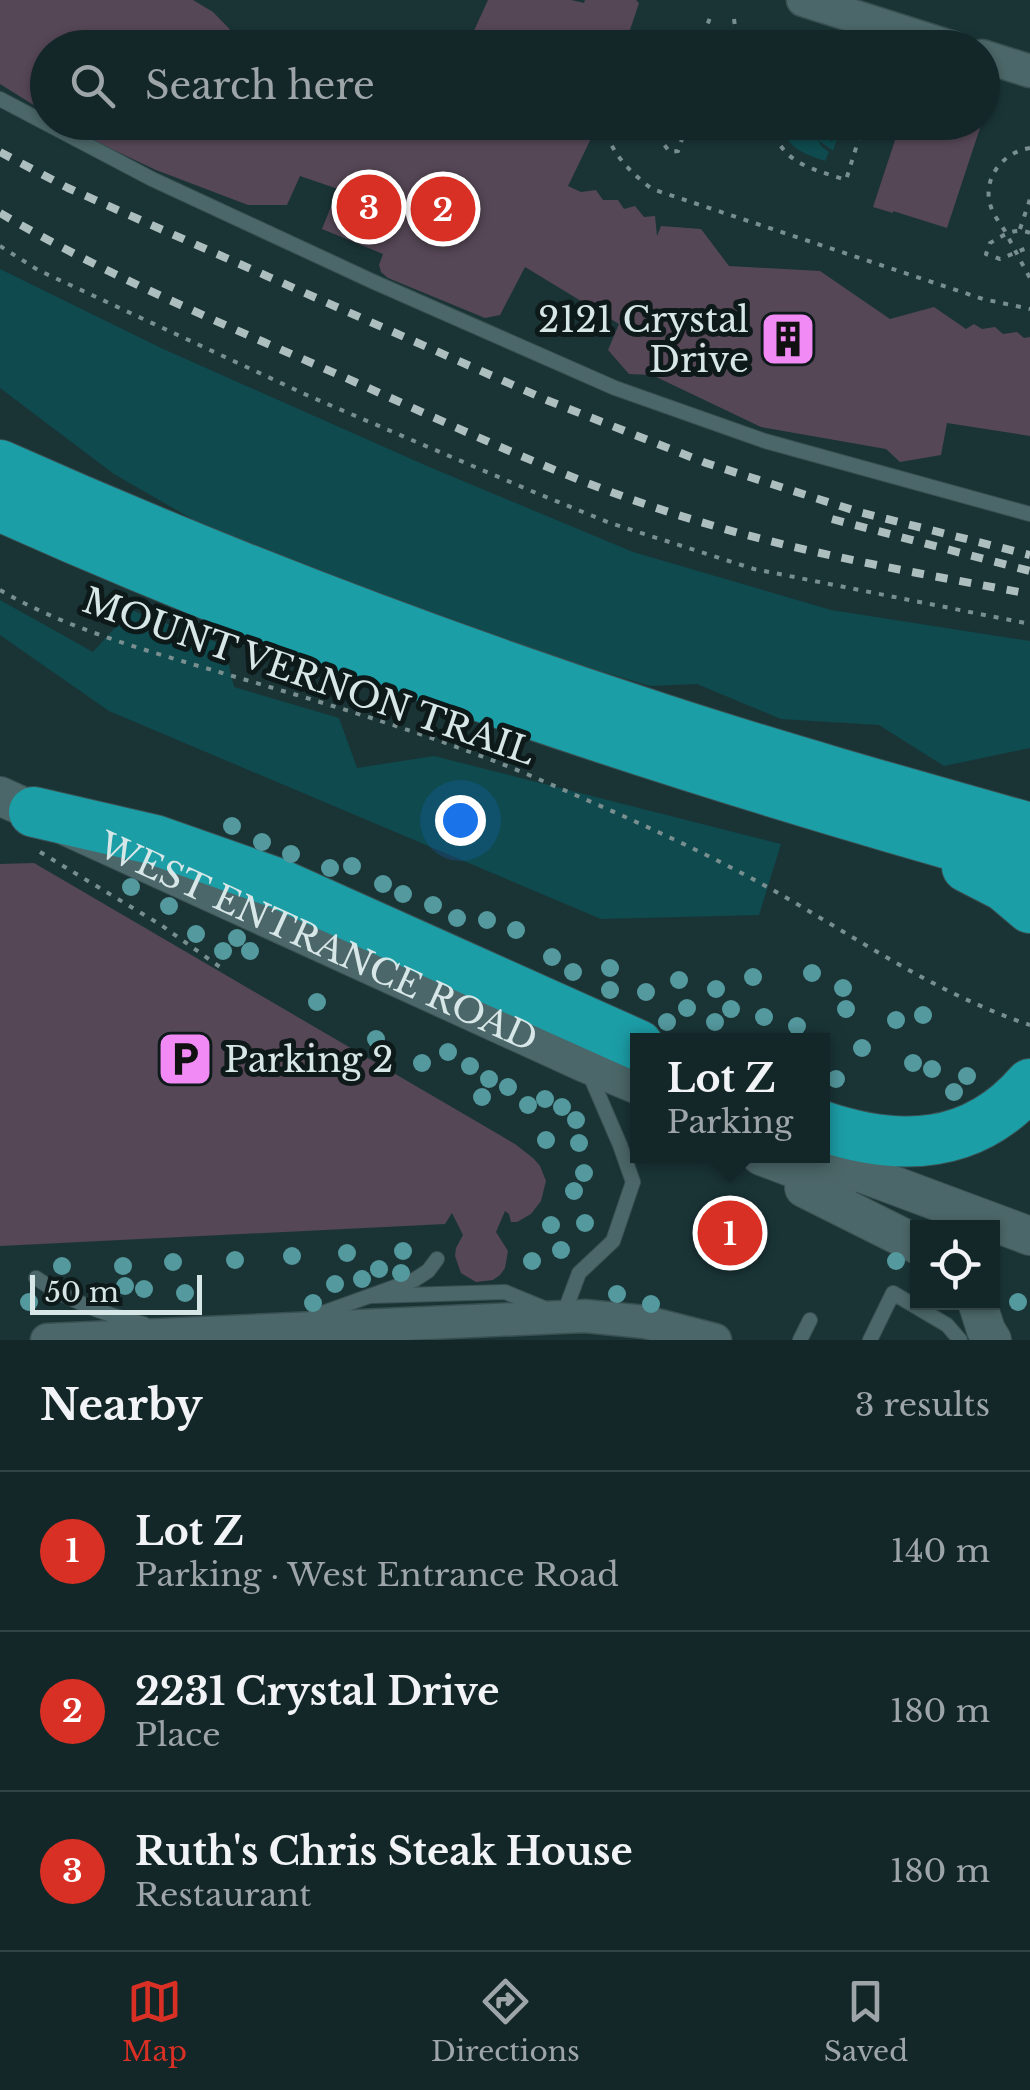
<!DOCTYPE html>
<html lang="en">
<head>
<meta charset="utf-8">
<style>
  body { margin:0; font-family:"Libre Baskerville",serif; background:#1d2f30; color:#f1f3f6 }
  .controls { position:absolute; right:30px; bottom:30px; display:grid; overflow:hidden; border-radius:0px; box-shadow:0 2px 8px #0004 }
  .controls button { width:90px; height:90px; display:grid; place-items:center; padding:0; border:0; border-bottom:2px solid #334445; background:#142728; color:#f1f3f6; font:50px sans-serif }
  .scale { position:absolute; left:30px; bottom:25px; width:172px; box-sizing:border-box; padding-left:10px; border:5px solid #d7e6e7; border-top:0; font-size:28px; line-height:35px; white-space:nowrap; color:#d7e6e7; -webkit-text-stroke:8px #0e191a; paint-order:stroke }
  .you { position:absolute; left:460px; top:820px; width:35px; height:35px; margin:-25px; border:8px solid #fff; border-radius:50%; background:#1a73e8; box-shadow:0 0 0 15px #1a73e833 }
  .badge { display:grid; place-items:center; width:65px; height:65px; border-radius:50%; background:#d93025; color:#fff; font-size:32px; font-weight:700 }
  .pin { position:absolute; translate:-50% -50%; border:5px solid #fff; box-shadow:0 2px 10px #0006 }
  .popup { position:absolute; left:630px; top:1033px; width:200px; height:130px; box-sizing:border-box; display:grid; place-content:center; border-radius:0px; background:#142728; filter:drop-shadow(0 2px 8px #0005); font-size:32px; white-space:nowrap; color:#9da5a8 }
  .popup b { font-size:38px; color:#f1f3f6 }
  .popup::after { content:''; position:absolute; left:50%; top:100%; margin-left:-20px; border:20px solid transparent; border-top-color:#142728 }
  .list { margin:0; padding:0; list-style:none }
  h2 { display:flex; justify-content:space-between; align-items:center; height:130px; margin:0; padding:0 40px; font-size:42px }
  h2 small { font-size:32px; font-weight:400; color:#9da5a8 }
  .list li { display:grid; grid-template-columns:65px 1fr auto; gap:30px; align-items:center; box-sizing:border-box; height:160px; padding:0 40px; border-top:2px solid #334445 }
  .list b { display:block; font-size:38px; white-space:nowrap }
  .list p { margin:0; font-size:32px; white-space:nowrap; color:#9da5a8 }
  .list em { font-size:32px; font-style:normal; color:#9da5a8 }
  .icon { flex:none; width:55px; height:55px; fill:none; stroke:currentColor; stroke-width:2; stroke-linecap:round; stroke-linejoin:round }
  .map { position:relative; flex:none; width:1030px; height:1340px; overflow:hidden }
  .search { position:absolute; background:#142728; box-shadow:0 2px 8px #0004; left:30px; right:30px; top:30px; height:110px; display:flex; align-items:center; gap:25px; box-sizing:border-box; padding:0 35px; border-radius:55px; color:#9da5a8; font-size:38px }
  .sheet { height:610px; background:#142728 }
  nav { display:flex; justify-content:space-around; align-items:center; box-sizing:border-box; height:140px; border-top:2px solid #334445; background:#142728; font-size:28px; color:#9da5a8 }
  nav a { display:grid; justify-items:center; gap:5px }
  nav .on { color:#d93025 }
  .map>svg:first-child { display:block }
</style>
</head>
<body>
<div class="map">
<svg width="1030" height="1340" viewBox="0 0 1030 1340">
  <rect width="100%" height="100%" fill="#1a3436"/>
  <path fill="#0e4a4e" d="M 756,32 L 803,47 L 750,47 L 752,45 Z
    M 781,123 L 815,123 L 815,130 L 818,123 L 827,123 C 824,131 825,137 832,142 L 836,135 L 833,129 L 835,124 L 842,123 L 833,151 L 818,140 L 821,146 L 829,152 L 825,161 C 804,154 785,147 781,123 Z
    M 0,269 L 161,348 L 427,466 L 633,552 L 831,610 L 1030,641 L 1030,748 L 944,766 L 879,725 L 781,719 L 697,684 L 650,686 L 454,627 L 251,553 L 114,474 L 0,388 Z
    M 0,600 L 93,652 L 131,610 L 224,645 L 234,687 L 339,718 L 357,768 L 434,756 L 781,844 L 759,915 L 601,919 L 109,711 L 0,635 Z"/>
  <path fill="#564756" d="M 0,0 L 193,0 L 213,12 L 248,48 L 48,48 L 48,114 L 0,84 Z
    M 488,0 L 571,0 L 584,3 L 585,0 L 636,0 L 639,3 L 624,48 L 466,48 Z
    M 797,36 L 821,43 L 819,48 L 808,48 L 795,43 Z
    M 61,122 L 599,122 L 568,186 L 581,192 L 596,190 L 603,200 L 618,200 L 624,209 L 635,206 L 644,217 L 655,216 L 657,236 L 661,226 L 701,229 L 729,266 L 820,271 L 890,319 L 934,307 L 966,329 L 974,324 L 982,329 L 995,327 L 1003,334 L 1017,332 L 1024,338 L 1030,337 L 1030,436 L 947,423 L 941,455 L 900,462 L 886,449 L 761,427 L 652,375 L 629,374 L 608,350 L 619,324 L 525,267 L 500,315 L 485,318 L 388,278 L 381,272 L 379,265 L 383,254 L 322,229 L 338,189 L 300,176 L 287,205 L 248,205 L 156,170 L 84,136 Z
    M 901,122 L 982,122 L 947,228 L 893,211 L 893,213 L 873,207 Z
    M 34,863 L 515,1144 L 533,1158 L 540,1166 L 546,1181 L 541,1201 L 531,1214 L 517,1222 L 511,1222 L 509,1214 L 505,1211 L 496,1232 L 508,1251 L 505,1268 L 500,1275 L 493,1280 L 476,1282 L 461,1273 L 455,1256 L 456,1248 L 463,1235 L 452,1213 L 445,1224 L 0,1246 L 0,864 Z"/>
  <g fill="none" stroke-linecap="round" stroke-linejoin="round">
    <g stroke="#395052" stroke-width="16">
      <path id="service" d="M 0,99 L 152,179 L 374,282 L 615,388 L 765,441 L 1030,514
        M 36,1278 C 69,1301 105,1315 144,1324
        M 371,1296 L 505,1292 L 563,1316 L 579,1273 L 613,1241 L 633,1182 L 620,1145 L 589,1073
        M 314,1316 L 414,1280 L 428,1271 L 437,1259
        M 800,1340 L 810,1320
        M 870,1340 L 893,1293 L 947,1325 L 960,1340"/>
    </g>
    <g stroke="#395052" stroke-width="35">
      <path id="tertiary" d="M 803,0 L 954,48
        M 982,56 L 1030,71
        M 47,1340 L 585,1316 L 645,1322 L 715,1340"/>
    </g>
    <g stroke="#395052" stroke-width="40">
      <g id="secondary">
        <path id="s1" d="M 0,796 L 585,1063 L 638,1085"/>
        <path d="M 761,1156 L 838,1185"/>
        <path d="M 815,1156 L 1030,1236"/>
        <path d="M 804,1188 L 918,1245"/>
        <path d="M 977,1302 L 986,1330 L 992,1340"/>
      </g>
    </g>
    <g stroke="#395052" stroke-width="52">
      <path id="motorway" d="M 0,465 C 215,561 435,645 659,718 C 781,758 906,793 1030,828
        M 0,506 C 333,656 679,769 1030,867
        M 34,812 L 155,840 L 277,883 L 638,1045
        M 967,867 L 1004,886 L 1030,908
        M 822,1126 C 899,1152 973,1150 1030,1084"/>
    </g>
    <path stroke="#798e8f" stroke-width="4" stroke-dasharray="5 8" stroke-linecap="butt" d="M 734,19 L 738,48
      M 699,48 L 712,12
      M 601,122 C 614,155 625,168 652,189 L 983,299 L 1030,309
      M 656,122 L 657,136 L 670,152 L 678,151 L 683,136 L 674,130 L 674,122
      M 771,122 C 780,164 811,168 846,180 L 864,122
      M 683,136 C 698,135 712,134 724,122
      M 1030,148 C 1003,152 981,179 991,207 C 994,217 1003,226 1007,235 C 1015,250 1022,264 1030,278
      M 1020,229 L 1030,199
      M 1030,233 C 1014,227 1004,235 990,243 L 986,254 L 1000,259 L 1029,247 L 1030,245
      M 0,246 L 38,270 L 311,397 L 529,490 L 610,523 L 754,569 L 1030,624
      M 0,590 C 67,629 145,650 219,672 C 324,703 428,733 529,775 C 608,809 687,843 762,884 C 852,934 931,992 1030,1025
      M 40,852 L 161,925 L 220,967"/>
    <use href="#service" stroke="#4c6769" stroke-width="14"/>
    <use href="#tertiary" stroke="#4c6769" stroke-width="32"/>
    <use href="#secondary" stroke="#4c6769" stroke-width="38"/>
    <use href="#motorway" stroke="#1c9ea7" stroke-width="50"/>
    <path stroke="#adbebf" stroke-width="8" stroke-dasharray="12 12" stroke-linecap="butt" d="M 0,152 L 68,188 L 549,401 L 706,463 L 859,512 L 1030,555
      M 0,213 C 113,279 235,329 355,382 C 465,431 575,484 691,519 C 800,553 917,573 1030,594
      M 832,519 L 1030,571"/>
  </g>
  <g fill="#54999e">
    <circle cx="232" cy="826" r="9"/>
    <circle cx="262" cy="842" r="9"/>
    <circle cx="291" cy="854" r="9"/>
    <circle cx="352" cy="866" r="9"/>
    <circle cx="330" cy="868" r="9"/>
    <circle cx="383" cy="884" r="9"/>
    <circle cx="131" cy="887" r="9"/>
    <circle cx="403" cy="894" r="9"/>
    <circle cx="433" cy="905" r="9"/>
    <circle cx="169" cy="906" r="9"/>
    <circle cx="457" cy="918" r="9"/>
    <circle cx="487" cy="920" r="9"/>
    <circle cx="516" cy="930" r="9"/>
    <circle cx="196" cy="934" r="9"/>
    <circle cx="237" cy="938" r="9"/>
    <circle cx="223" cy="951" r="9"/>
    <circle cx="250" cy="951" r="9"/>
    <circle cx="552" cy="957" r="9"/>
    <circle cx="610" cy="968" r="9"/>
    <circle cx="573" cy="972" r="9"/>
    <circle cx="812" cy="973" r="9"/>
    <circle cx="753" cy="977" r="9"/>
    <circle cx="679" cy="980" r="9"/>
    <circle cx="843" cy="988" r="9"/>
    <circle cx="716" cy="989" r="9"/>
    <circle cx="610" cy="990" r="9"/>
    <circle cx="646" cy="992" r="9"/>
    <circle cx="317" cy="1002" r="9"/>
    <circle cx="687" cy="1008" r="9"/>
    <circle cx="731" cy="1009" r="9"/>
    <circle cx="846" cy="1009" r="9"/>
    <circle cx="923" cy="1015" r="9"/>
    <circle cx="764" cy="1017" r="9"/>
    <circle cx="896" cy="1020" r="9"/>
    <circle cx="667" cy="1022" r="9"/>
    <circle cx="715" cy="1022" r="9"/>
    <circle cx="797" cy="1026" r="9"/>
    <circle cx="376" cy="1039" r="9"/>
    <circle cx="862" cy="1048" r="9"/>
    <circle cx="448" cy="1052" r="9"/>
    <circle cx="422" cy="1063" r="9"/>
    <circle cx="913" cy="1063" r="9"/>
    <circle cx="470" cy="1066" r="9"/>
    <circle cx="932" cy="1069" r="9"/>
    <circle cx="967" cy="1076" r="9"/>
    <circle cx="489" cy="1079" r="9"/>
    <circle cx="836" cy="1079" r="9"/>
    <circle cx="508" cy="1087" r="9"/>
    <circle cx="954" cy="1092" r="9"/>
    <circle cx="482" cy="1097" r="9"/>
    <circle cx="545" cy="1099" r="9"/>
    <circle cx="528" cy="1105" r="9"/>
    <circle cx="562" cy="1107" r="9"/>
    <circle cx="576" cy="1120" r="9"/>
    <circle cx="546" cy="1140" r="9"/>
    <circle cx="579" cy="1143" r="9"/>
    <circle cx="584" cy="1173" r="9"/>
    <circle cx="574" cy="1191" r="9"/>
    <circle cx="585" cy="1223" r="9"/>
    <circle cx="551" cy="1225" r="9"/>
    <circle cx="561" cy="1250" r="9"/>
    <circle cx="403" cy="1251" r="9"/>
    <circle cx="347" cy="1253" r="9"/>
    <circle cx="292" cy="1256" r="9"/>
    <circle cx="235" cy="1260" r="9"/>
    <circle cx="532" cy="1261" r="9"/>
    <circle cx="896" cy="1261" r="9"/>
    <circle cx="173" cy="1262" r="9"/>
    <circle cx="62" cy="1266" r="9"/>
    <circle cx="123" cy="1266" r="9"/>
    <circle cx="379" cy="1269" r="9"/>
    <circle cx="401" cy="1273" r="9"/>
    <circle cx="362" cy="1279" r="9"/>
    <circle cx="335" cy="1284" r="9"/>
    <circle cx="125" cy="1286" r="9"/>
    <circle cx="144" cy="1289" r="9"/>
    <circle cx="185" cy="1293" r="9"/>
    <circle cx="617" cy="1294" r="9"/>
    <circle cx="29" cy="1302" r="9"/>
    <circle cx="1018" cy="1302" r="9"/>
    <circle cx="313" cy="1303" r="9"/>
    <circle cx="651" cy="1304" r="9"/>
  </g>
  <defs>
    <g id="building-square" transform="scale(2.875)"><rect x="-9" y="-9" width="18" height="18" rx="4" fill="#f18af4" stroke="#0e191a"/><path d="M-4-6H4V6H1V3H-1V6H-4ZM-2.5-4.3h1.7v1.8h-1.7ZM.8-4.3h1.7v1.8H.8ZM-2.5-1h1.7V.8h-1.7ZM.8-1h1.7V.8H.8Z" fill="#111"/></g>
    <g id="parking-square" transform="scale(2.875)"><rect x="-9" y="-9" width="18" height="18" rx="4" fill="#f18af4" stroke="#0e191a"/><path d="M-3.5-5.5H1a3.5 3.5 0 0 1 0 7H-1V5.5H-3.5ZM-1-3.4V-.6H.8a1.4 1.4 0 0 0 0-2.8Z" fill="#111"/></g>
  </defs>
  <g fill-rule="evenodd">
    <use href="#building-square" x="788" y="339"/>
    <use href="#parking-square" x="185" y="1059"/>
  </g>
  <g text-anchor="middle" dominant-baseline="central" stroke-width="10" stroke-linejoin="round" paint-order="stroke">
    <g font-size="35" fill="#d7e6e7" stroke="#0e191a" text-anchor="end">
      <text x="749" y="319">2121 Crystal<tspan x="749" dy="40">Drive</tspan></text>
      <text x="224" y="1059" text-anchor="start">Parking 2</text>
    </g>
    <g font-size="35" fill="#d7e6e7" stroke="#0e191a">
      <text transform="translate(309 676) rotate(19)">MOUNT VERNON TRAIL</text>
      <text stroke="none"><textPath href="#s1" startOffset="350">WEST ENTRANCE ROAD</textPath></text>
    </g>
  </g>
</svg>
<div class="controls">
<button><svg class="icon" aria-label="locate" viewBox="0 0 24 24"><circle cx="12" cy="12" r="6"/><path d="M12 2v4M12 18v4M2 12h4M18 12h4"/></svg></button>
</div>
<div class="scale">50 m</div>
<div class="you"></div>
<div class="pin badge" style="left:730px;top:1233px">1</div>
<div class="popup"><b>Lot Z</b>Parking</div>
<div class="pin badge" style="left:443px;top:209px">2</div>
<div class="pin badge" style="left:369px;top:207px">3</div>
<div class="search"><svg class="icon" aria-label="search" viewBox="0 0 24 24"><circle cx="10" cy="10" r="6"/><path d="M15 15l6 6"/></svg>Search here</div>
</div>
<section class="sheet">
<h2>Nearby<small>3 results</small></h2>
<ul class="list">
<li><span class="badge">1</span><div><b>Lot Z</b><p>Parking · West Entrance Road</p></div><em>140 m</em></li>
<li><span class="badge">2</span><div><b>2231 Crystal Drive</b><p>Place</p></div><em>180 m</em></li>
<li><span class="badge">3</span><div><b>Ruth's Chris Steak House</b><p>Restaurant</p></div><em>180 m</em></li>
</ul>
</section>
<nav>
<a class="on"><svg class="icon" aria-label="map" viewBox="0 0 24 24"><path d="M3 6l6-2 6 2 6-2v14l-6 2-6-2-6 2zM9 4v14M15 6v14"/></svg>Map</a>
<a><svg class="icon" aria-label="directions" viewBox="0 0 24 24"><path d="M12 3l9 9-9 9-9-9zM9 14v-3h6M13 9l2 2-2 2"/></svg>Directions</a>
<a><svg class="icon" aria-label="saved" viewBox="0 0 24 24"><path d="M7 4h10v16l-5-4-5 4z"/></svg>Saved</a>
</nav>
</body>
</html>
